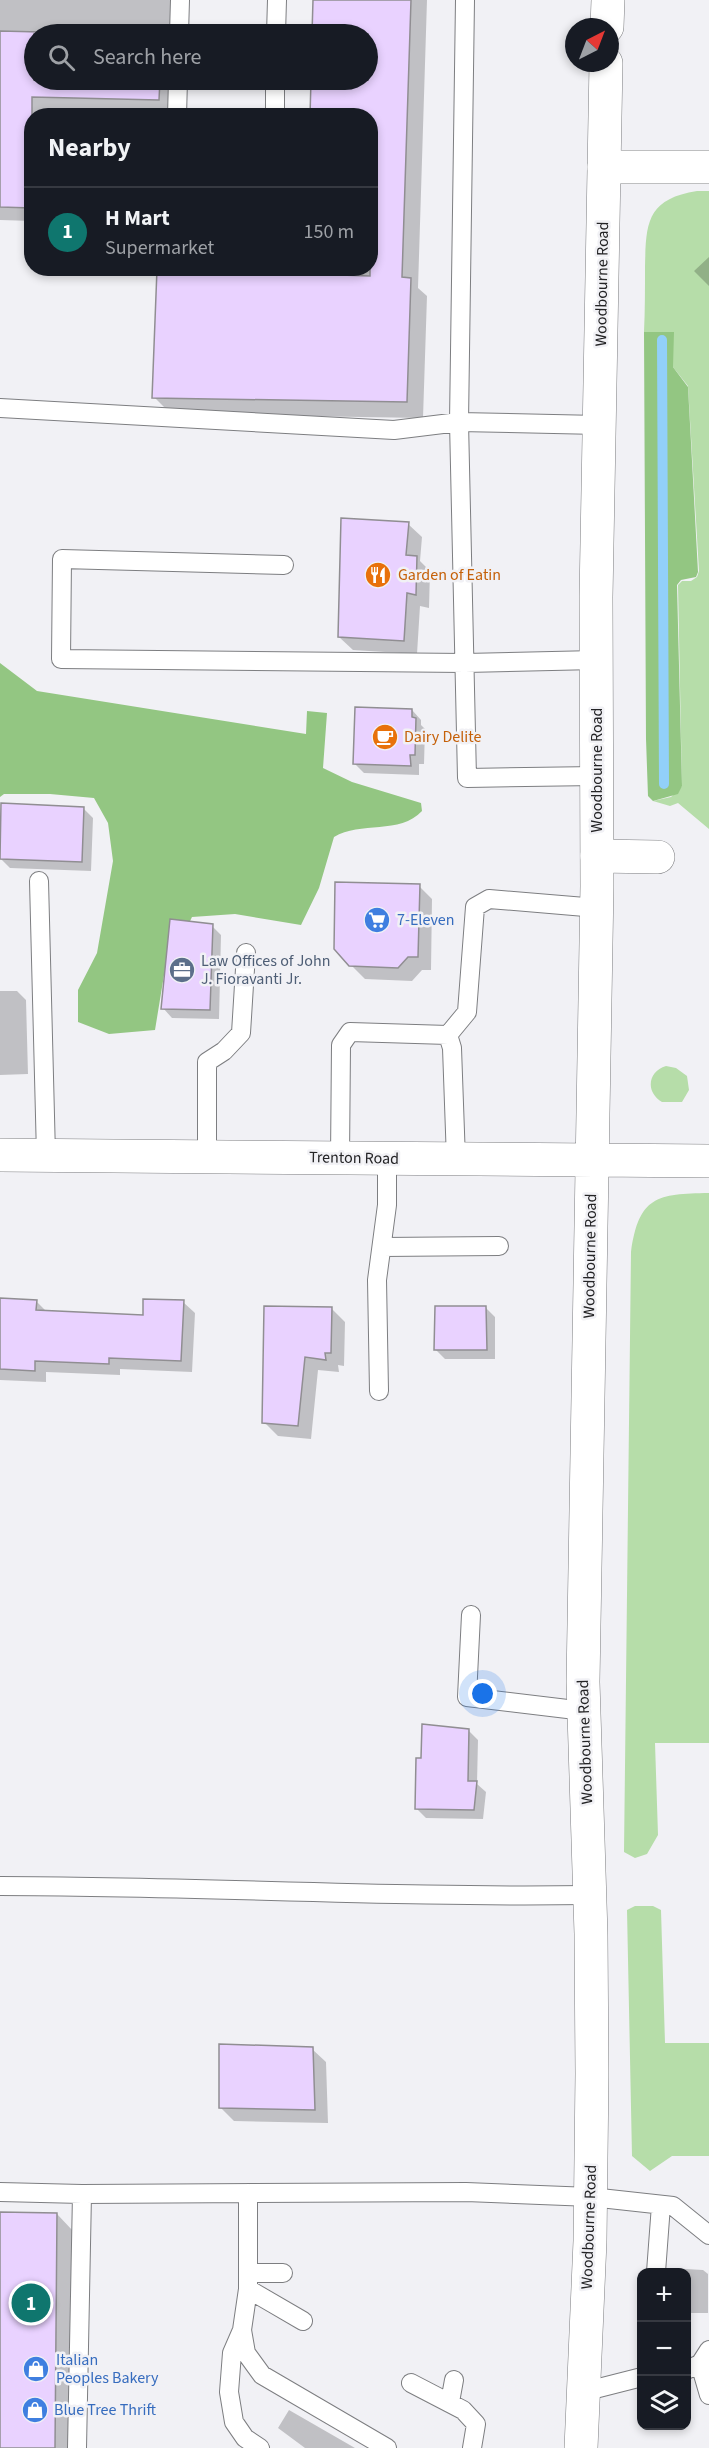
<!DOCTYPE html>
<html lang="en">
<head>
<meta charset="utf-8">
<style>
  body { margin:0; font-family:"Source Sans 3",sans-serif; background:#20242c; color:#f1f3f6 }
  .controls { position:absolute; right:18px; bottom:18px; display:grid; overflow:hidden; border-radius:12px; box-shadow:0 3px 9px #0003 }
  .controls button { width:54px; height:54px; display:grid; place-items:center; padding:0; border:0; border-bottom:2px solid #363941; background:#171b24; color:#f1f3f6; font:30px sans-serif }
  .compass { position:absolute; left:565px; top:18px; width:54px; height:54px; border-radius:50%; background:#171b24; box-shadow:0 3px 9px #0003; rotate:42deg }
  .you { position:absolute; left:483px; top:1694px; width:21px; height:21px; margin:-15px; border:4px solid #fff; border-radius:50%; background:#1a73e8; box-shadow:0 0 0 9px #1a73e833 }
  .badge { display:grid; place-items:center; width:39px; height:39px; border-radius:50%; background:#0f766e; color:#fff; font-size:20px; font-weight:700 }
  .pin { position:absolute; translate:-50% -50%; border:3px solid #fff; box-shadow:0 2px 6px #0006 }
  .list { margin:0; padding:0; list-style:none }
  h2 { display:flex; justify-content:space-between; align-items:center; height:78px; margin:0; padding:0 24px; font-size:26px }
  h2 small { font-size:20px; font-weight:400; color:#9ea1a6 }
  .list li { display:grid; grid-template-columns:39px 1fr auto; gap:18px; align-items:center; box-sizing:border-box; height:90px; padding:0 24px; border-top:2px solid #363941 }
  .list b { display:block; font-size:22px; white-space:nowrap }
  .list p { margin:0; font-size:20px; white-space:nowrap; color:#9ea1a6 }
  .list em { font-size:20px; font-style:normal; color:#9ea1a6 }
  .icon { flex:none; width:33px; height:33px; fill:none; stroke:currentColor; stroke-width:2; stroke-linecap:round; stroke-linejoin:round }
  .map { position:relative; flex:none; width:709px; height:2448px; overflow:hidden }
  .search { position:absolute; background:#171b24; box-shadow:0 3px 9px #0003; left:24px; top:24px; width:354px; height:66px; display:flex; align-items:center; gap:15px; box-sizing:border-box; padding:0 21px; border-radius:33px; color:#9ea1a6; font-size:22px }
  .panel { position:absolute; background:#171b24; box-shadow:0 3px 9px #0003; left:24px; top:108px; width:354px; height:168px; border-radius:24px }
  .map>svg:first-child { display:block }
</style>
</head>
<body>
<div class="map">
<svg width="709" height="2448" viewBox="0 0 709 2448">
  <rect width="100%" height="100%" fill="#f1f1f5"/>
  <path fill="#b6dda9" d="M 697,191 L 709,191 L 709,829 L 678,803 L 670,806 L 653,801 L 671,797 L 682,786 L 678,585 L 682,581 L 691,581 L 697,577 L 699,571 L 688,386 L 673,367 L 673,332 L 644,332 C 645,311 645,289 645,267 C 646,224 646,199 697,191 Z
    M 666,1066 L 676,1068 L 687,1076 L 689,1090 L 682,1102 L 662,1102 C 645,1092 648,1071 666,1066 Z
    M 709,1193 L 709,1743 L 655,1743 L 658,1835 L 647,1854 L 635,1858 L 624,1852 L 631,1252 C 639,1196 657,1194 709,1193 Z
    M 635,1906 L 653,1906 L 661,1910 L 665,2043 L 709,2043 L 709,2156 L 672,2156 L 650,2171 L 632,2156 L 627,1910 Z"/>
  <path fill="#93c682" d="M 644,332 L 674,332 L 673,367 L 688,387 L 698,572 L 696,577 L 681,580 L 677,585 L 682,786 L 678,794 L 653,801 L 648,796 L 646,739 Z
    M 0,663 L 37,691 L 306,734 L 307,711 L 327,713 L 323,768 L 352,782 L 421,803 L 422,811 C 400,835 360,821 334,837 L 319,888 L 301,925 L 235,914 L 192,917 L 164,975 L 155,1030 L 109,1034 L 78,1022 L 78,990 L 97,953 L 113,861 L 108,823 L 94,798 L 50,794 L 4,794 L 0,797 Z"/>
  <path fill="#0003" d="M 0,0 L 176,0 L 174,34 L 34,34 L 34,80 L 173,80 L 171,116 L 32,116 L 32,221 L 0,220 Z
    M 315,0 L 427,0 L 418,288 L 427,296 L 423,418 L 171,414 L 154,397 L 307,276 L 307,268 L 370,268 L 370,116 L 311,116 L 312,80 L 368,80 L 368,34 L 314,34 Z
    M 709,257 L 709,286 L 694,271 Z
    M 408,524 L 422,537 L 420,561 L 430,571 L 429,608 L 420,606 L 417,654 L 353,650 L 339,637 Z
    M 412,710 L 421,720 L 421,725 L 425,729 L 424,764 L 419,764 L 419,775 L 364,773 L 354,763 Z
    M 83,808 L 93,818 L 91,871 L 10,868 L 0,858 Z
    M 419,886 L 432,899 L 431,970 L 422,970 L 412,981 L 365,979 L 351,965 Z
    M 212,926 L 221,935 L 219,1019 L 172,1018 L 163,1008 Z
    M 0,991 L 17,991 L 26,1000 L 28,1074 L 0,1075 Z
    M 0,1300 L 36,1301 L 47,1312 L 144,1316 L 183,1302 L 195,1313 L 192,1372 L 120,1369 L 120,1375 L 46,1372 L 46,1382 L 0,1380 Z
    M 331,1308 L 345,1322 L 344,1366 L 338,1365 L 339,1372 L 318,1370 L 311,1439 L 278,1436 L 264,1422 Z
    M 486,1308 L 495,1317 L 495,1359 L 445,1359 L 435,1349 Z
    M 469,1731 L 478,1740 L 477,1784 L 486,1792 L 483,1819 L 426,1818 L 417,1809 L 422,1760 Z
    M 312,2049 L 326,2062 L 328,2123 L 234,2121 L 221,2108 Z
    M 0,2213 L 57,2214 L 73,2231 L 72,2448 L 0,2448 Z
    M 669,2268 L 703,2270 L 708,2274 L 708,2313 L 686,2313 L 686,2272 L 668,2272 Z
    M 289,2410 L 355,2448 L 305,2448 L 278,2428 Z"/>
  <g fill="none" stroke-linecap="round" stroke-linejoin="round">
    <path stroke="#92d0f9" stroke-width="10" d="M 662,340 L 664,784"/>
  </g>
  <path fill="#e9d2ff" stroke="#908e92" stroke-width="1.5" d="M 313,0 L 411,0 L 402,277 L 411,278 L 407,402 L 152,398 L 157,269 L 370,276 L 370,116 L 310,116 L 311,80 L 368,80 L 368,34 L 312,34 Z
    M 0,31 L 122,34 L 34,34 L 34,80 L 160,80 L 159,100 L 32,97 L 32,208 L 0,207 Z
    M 341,518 L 409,522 L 406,555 L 417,556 L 416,595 L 407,593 L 404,641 L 338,637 Z
    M 355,707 L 412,709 L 412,717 L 416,718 L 415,755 L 410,755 L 411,766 L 353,764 Z
    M 1,803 L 84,807 L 82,862 L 0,859 Z
    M 335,882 L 420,884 L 418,957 L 408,957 L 398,968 L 349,966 L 334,949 Z
    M 170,919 L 213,924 L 210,1010 L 161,1009 Z
    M 0,1298 L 37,1300 L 36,1310 L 143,1315 L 143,1299 L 184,1300 L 181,1361 L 109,1358 L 109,1364 L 35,1361 L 35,1371 L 0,1369 Z
    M 264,1306 L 332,1307 L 331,1353 L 325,1353 L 326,1360 L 305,1357 L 298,1426 L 262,1423 Z
    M 435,1306 L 486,1306 L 487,1350 L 434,1350 Z
    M 422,1724 L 469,1729 L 468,1781 L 477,1781 L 474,1810 L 415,1809 L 416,1758 L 421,1758 Z
    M 219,2044 L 313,2047 L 315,2110 L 219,2108 Z
    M 0,2212 L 57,2213 L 55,2448 L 0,2448 Z"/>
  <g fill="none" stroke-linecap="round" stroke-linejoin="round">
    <g stroke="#7d7e81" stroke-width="20">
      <path id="lane" d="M 465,0 L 459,422 L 599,425
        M 179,34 L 180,0
        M 276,34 L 277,0
        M 177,116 L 178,80
        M 275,116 L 275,80
        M 0,408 L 394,430 L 459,422 L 467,778 L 596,776
        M 284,565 L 62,559 L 61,659 L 465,663 L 596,660
        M 39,881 L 46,1155
        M 448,1035 L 467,1012 L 475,907 L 489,899 L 597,908
        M 448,1035 L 452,1048 L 456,1160
        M 207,1156 L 207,1062 L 224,1051 L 241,1033 L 246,953
        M 340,1158 L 341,1045 L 350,1032 L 448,1035
        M 382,1247 L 499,1246
        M 379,1391 L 377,1280 L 387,1205 L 387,1159
        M 471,1615 L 467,1697 L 584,1711
        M 0,1886 C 197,1886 393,1898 590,1895
        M 0,2192 L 82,2194 L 77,2448
        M 248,2193 L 248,2289 L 242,2330 L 232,2353 L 229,2392 L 234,2422 L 245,2438 L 260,2448
        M 82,2194 L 466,2192 L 591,2197 L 673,2206 L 709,2235
        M 656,2272 L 661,2205
        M 248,2273 L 283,2273
        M 248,2289 L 303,2321
        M 242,2330 L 246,2353 L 262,2375 L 387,2448
        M 700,2364 L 709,2395
        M 686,2370 L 700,2364 L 709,2350
        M 411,2383 L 463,2410 L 476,2424 L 472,2448
        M 583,2392 L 642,2377
        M 450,2402 L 454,2380"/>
    </g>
    <g stroke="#7d7e81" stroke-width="34">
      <path id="street" d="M 604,167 L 709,167
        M 597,856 L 658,857"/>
    </g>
    <g stroke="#7d7e81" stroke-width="34">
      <path id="secondary" d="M 607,27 L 608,0
        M 0,1155 L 709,1161
        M 581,2448 L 590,2241 L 592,2074 L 591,1934 L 583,1682 L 597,886 L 596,597 L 606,63"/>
    </g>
    <use href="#lane" stroke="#fff" stroke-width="18"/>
    <use href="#street" stroke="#fff" stroke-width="33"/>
    <use href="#secondary" stroke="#fff" stroke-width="33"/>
  </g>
  <defs>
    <g id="restaurant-disc" transform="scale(1.35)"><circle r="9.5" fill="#e8710a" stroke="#f1f1f5"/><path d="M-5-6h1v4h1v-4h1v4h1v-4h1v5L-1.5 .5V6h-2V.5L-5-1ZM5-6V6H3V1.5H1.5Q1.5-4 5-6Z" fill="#fff"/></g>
    <g id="cafe-disc" transform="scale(1.35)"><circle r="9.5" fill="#e8710a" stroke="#f1f1f5"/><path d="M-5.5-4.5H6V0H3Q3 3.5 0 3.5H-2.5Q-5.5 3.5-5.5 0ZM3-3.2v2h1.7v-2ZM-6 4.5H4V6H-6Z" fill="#fff"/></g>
    <g id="supermarket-disc" transform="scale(1.35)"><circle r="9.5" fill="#3f7fe0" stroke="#f1f1f5"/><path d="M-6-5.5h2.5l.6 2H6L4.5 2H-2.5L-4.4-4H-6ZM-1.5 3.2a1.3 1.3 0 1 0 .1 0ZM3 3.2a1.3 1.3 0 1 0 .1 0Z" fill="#fff"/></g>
    <g id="office-disc" transform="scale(1.35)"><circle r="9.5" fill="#5c6f8a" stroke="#f1f1f5"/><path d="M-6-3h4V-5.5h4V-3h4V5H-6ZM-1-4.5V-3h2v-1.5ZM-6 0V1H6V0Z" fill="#fff"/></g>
    <g id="shop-disc" transform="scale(1.35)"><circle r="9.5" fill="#3f7fe0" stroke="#f1f1f5"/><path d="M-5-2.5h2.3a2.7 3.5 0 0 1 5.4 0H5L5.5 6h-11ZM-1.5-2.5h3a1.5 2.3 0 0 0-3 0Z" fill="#fff"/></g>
  </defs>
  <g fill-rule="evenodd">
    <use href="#restaurant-disc" x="378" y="575"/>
    <use href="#cafe-disc" x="385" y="737"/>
    <use href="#supermarket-disc" x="377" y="920"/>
    <use href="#office-disc" x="182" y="970"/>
    <use href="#shop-disc" x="36" y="2369"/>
    <use href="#shop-disc" x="35" y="2410"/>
  </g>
  <g text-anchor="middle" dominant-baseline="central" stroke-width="5" stroke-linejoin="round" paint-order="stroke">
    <g font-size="16" fill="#242426" stroke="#f1f1f5">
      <text transform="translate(602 284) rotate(-89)">Woodbourne Road</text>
      <text transform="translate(597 770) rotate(-90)">Woodbourne Road</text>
      <text transform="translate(354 1158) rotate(1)">Trenton Road</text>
      <text transform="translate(590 1256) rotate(-89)">Woodbourne Road</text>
      <text transform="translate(585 1742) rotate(-92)">Woodbourne Road</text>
      <text transform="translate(589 2227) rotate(-88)">Woodbourne Road</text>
    </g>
    <g font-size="16" fill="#c56008" stroke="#f1f1f5" text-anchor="start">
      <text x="398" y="575">Garden of Eatin</text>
      <text x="404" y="737">Dairy Delite</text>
    </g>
    <g font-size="16" fill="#366cbe" stroke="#f1f1f5" text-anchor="start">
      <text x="397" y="920">7-Eleven</text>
      <text x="56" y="2360">Italian<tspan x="56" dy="18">Peoples Bakery</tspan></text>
      <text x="54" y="2410">Blue Tree Thrift</text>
    </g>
    <g font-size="16" fill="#4e5e75" stroke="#f1f1f5" text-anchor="start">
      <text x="201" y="961">Law Offices of John<tspan x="201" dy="18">J. Fioravanti Jr.</tspan></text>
    </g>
  </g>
</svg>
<div class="controls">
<button>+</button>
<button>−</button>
<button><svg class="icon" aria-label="layers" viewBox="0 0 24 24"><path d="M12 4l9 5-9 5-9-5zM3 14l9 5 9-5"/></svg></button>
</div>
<svg class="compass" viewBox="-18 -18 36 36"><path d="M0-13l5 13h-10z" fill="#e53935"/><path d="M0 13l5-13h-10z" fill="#9ea1a6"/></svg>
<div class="you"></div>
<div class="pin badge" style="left:31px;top:2303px">1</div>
<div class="search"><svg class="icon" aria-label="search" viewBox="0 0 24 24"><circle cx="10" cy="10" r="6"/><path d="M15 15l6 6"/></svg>Search here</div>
<section class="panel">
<h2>Nearby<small></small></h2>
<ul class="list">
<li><span class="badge">1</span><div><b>H Mart</b><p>Supermarket</p></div><em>150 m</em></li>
</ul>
</section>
</div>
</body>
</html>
